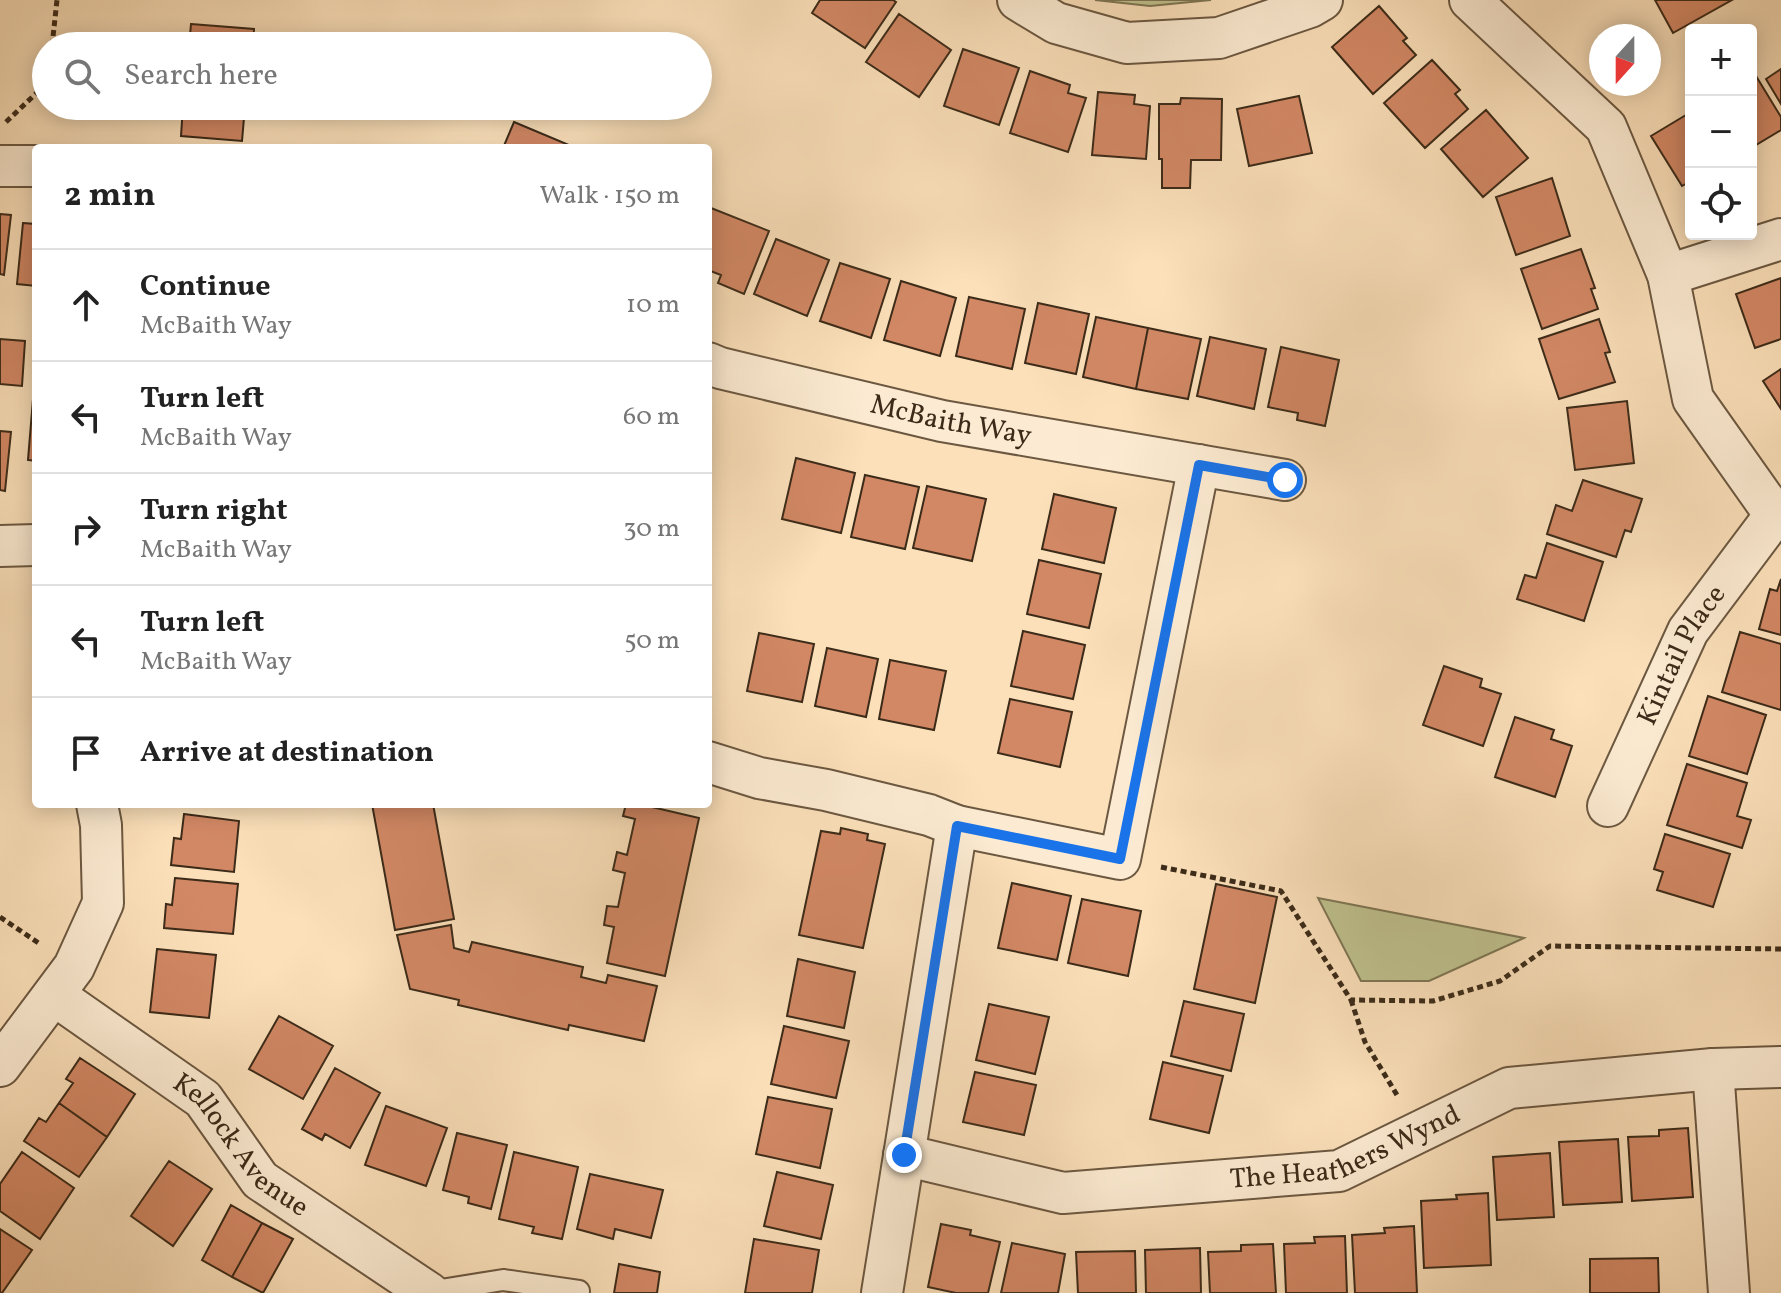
<!DOCTYPE html>
<html lang="en">
<head>
<meta charset="utf-8">
<style>
  body { margin:0; font-family:Vollkorn,serif; background:#f2f2f2; color:#222 }
  .controls { position:absolute; right:24px; top:24px; display:grid; overflow:hidden; border-radius:8px; box-shadow:0 4px 20px #0003 }
  .controls button { width:72px; height:72px; display:grid; place-items:center; padding:0; border:0; border-bottom:2px solid #e0e0e0; background:#fff; color:#222; font:40px sans-serif }
  .compass { position:absolute; left:1589px; top:24px; width:72px; height:72px; border-radius:50%; background:#fff; box-shadow:0 4px 20px #0003; rotate:201deg }
  .stop { position:absolute; width:24px; height:24px; margin:-18px; border:6px solid #1a73e8; border-radius:50%; background:#fff }
  .stop.end { background:#1a73e8; border-color:#fff; box-shadow:0 2px 8px #0008 }
  .list { margin:0; padding:0; list-style:none }
  h2 { display:flex; justify-content:space-between; align-items:center; height:104px; margin:0; padding:0 32px; font-size:34px }
  h2 small { font-size:26px; font-weight:400; color:#767676 }
  .list li { display:grid; grid-template-columns:52px 1fr auto; gap:24px; align-items:center; box-sizing:border-box; height:112px; padding:0 32px; border-top:2px solid #e0e0e0 }
  .list b { display:block; font-size:30px; white-space:nowrap }
  .list p { margin:0; font-size:26px; white-space:nowrap; color:#767676 }
  .list em { font-size:26px; font-style:normal; color:#767676 }
  .icon { flex:none; width:44px; height:44px; fill:none; stroke:currentColor; stroke-width:2; stroke-linecap:round; stroke-linejoin:round }
  .map { position:relative; flex:none; width:1781px; height:1293px; overflow:hidden }
  .search { position:absolute; background:#fff; box-shadow:0 4px 20px #0003; left:32px; top:32px; width:680px; height:88px; display:flex; align-items:center; gap:20px; box-sizing:border-box; padding:0 28px; border-radius:44px; color:#767676; font-size:30px }
  .panel { position:absolute; background:#fff; box-shadow:0 4px 20px #0003; left:32px; top:144px; width:680px; height:664px; border-radius:8px }
  .map>svg:first-child { display:block }
</style>
</head>
<body>
<div class="map">
<svg width="1781" height="1293" viewBox="0 0 1781 1293">
  <rect width="100%" height="100%" fill="#fbe0ba"/>
  <filter id="stains"><feTurbulence type="fractalNoise" baseFrequency=".0025" numOctaves="4"/><feColorMatrix values="0 0 0 0 .2 0 0 0 0 .09 0 0 0 0 .02 0 0 0 .5 -.17"/></filter>
  <radialGradient id="worn" r=".72"><stop offset=".6" stop-color="#630" stop-opacity="0"/><stop offset="1" stop-color="#630" stop-opacity=".3"/></radialGradient>
  <path fill="#bfc28f" stroke="#7e7654" stroke-width="2" d="M 1095,0 L 1211,0 L 1150,6 Z
    M 1318,898 L 1524,938 L 1429,981 L 1361,981 Z"/>
  <path fill="#d28865" stroke="#3c2b19" stroke-width="2" d="M 820,0 L 893,0 L 896,2 L 865,48 L 812,13 Z
    M 1655,0 L 1732,0 L 1673,33 Z
    M 1379,6 L 1407,38 L 1403,41 L 1416,55 L 1373,94 L 1332,47 Z
    M 899,14 L 951,50 L 919,97 L 866,62 Z
    M 191,24 L 254,29 L 253,46 L 189,46 Z
    M 963,49 L 1019,68 L 999,125 L 944,106 Z
    M 1432,60 L 1460,90 L 1455,94 L 1468,109 L 1425,148 L 1384,103 Z
    M 1781,69 L 1781,104 L 1766,79 Z
    M 1030,71 L 1070,85 L 1068,93 L 1086,98 L 1068,152 L 1010,133 Z
    M 1756,76 L 1781,117 L 1781,130 L 1751,148 L 1751,79 Z
    M 1098,92 L 1135,95 L 1134,104 L 1150,106 L 1146,159 L 1092,155 Z
    M 1299,96 L 1312,153 L 1249,166 L 1237,109 Z
    M 1181,98 L 1222,99 L 1221,160 L 1191,160 L 1190,188 L 1162,188 L 1162,159 L 1159,159 L 1159,104 L 1180,104 Z
    M 183,106 L 245,106 L 242,141 L 181,136 Z
    M 1486,110 L 1528,158 L 1483,197 L 1441,149 Z
    M 1691,112 L 1691,181 L 1682,186 L 1651,136 Z
    M 514,122 L 569,145 L 568,148 L 503,148 Z
    M 1552,178 L 1570,236 L 1516,255 L 1496,197 Z
    M 711,208 L 769,231 L 744,294 L 718,283 L 721,275 L 708,270 L 708,216 Z
    M 0,214 L 11,215 L 4,275 L 0,274 Z
    M 23,223 L 36,224 L 36,286 L 17,284 Z
    M 776,239 L 829,260 L 807,316 L 754,294 Z
    M 1581,249 L 1595,288 L 1591,289 L 1598,309 L 1542,329 L 1521,269 Z
    M 840,263 L 890,279 L 871,338 L 820,321 Z
    M 1781,278 L 1781,339 L 1755,348 L 1736,294 Z
    M 901,281 L 956,298 L 940,356 L 884,340 Z
    M 969,297 L 1025,309 L 1012,369 L 956,356 Z
    M 1038,303 L 1089,314 L 1076,374 L 1025,363 Z
    M 1096,317 L 1148,328 L 1136,389 L 1083,377 Z
    M 1599,319 L 1610,352 L 1605,353 L 1615,382 L 1559,399 L 1539,339 Z
    M 1148,328 L 1201,339 L 1188,399 L 1136,389 Z
    M 1210,337 L 1266,349 L 1254,409 L 1197,396 Z
    M 0,339 L 25,341 L 22,386 L 0,384 Z
    M 1281,347 L 1339,360 L 1325,426 L 1297,420 L 1298,413 L 1268,407 Z
    M 1781,369 L 1781,409 L 1763,381 Z
    M 33,399 L 36,399 L 36,461 L 28,460 Z
    M 1627,401 L 1634,463 L 1575,470 L 1567,408 Z
    M 0,431 L 11,432 L 5,491 L 0,490 Z
    M 796,458 L 855,473 L 841,533 L 782,519 Z
    M 865,475 L 919,487 L 905,549 L 851,537 Z
    M 1583,480 L 1642,499 L 1631,532 L 1625,530 L 1616,557 L 1547,534 L 1556,505 L 1572,511 Z
    M 927,486 L 986,499 L 972,561 L 913,548 Z
    M 1054,494 L 1116,508 L 1104,563 L 1042,549 Z
    M 1547,543 L 1603,562 L 1584,621 L 1517,599 L 1525,575 L 1536,578 Z
    M 1039,560 L 1101,574 L 1089,628 L 1027,614 Z
    M 1781,579 L 1781,635 L 1759,629 L 1770,589 L 1777,591 Z
    M 1023,631 L 1085,645 L 1073,699 L 1011,686 Z
    M 1740,632 L 1781,644 L 1781,710 L 1722,692 Z
    M 759,633 L 814,644 L 802,702 L 747,691 Z
    M 827,648 L 878,659 L 866,717 L 815,706 Z
    M 890,660 L 946,671 L 934,730 L 879,719 Z
    M 1444,666 L 1482,679 L 1480,687 L 1501,694 L 1483,746 L 1423,725 Z
    M 1708,696 L 1766,715 L 1747,774 L 1689,756 Z
    M 1010,699 L 1072,712 L 1060,767 L 998,753 Z
    M 1515,717 L 1554,730 L 1551,739 L 1572,746 L 1555,797 L 1495,777 Z
    M 1687,764 L 1747,783 L 1737,816 L 1751,820 L 1742,848 L 1667,825 Z
    M 372,804 L 433,804 L 454,919 L 395,930 Z
    M 626,804 L 639,804 L 699,818 L 665,976 L 607,963 L 614,927 L 604,925 L 607,906 L 618,907 L 625,873 L 613,870 L 617,852 L 627,855 L 635,819 L 623,816 Z
    M 184,814 L 239,821 L 234,872 L 171,865 L 174,838 L 181,839 Z
    M 841,828 L 868,834 L 867,840 L 885,844 L 863,948 L 799,935 L 821,831 L 840,834 Z
    M 1665,834 L 1730,854 L 1713,907 L 1657,890 L 1663,872 L 1654,869 Z
    M 175,878 L 238,884 L 233,934 L 164,928 L 166,904 L 172,905 Z
    M 1012,883 L 1071,896 L 1057,960 L 998,948 Z
    M 1216,884 L 1277,897 L 1255,1003 L 1194,989 Z
    M 1082,899 L 1141,911 L 1128,976 L 1068,963 Z
    M 451,925 L 454,948 L 469,952 L 472,942 L 583,967 L 581,977 L 606,983 L 608,975 L 657,986 L 644,1041 L 569,1025 L 568,1030 L 458,1005 L 459,1000 L 410,989 L 397,935 Z
    M 157,949 L 216,955 L 209,1018 L 150,1012 Z
    M 798,959 L 855,972 L 844,1028 L 787,1016 Z
    M 1184,1001 L 1244,1014 L 1231,1071 L 1171,1056 Z
    M 989,1004 L 1049,1017 L 1035,1074 L 976,1060 Z
    M 279,1016 L 333,1046 L 303,1099 L 249,1069 Z
    M 784,1026 L 849,1041 L 836,1098 L 771,1084 Z
    M 80,1058 L 135,1094 L 107,1137 L 59,1103 L 73,1083 L 66,1079 Z
    M 1163,1062 L 1223,1076 L 1209,1133 L 1150,1119 Z
    M 335,1068 L 380,1093 L 350,1148 L 325,1134 L 322,1140 L 302,1129 Z
    M 975,1072 L 1036,1085 L 1024,1135 L 963,1122 Z
    M 768,1097 L 832,1109 L 820,1168 L 756,1154 Z
    M 59,1103 L 107,1137 L 79,1177 L 24,1141 L 39,1118 L 46,1122 Z
    M 386,1106 L 447,1128 L 426,1186 L 365,1165 Z
    M 1688,1128 L 1693,1197 L 1632,1201 L 1628,1137 L 1659,1136 L 1659,1130 Z
    M 457,1133 L 507,1145 L 491,1209 L 468,1203 L 469,1197 L 443,1190 Z
    M 1618,1139 L 1622,1202 L 1563,1205 L 1559,1142 Z
    M 22,1152 L 74,1188 L 40,1239 L 0,1211 L 0,1184 Z
    M 514,1152 L 578,1167 L 562,1239 L 532,1233 L 534,1227 L 499,1219 Z
    M 1550,1153 L 1554,1217 L 1497,1220 L 1493,1157 Z
    M 169,1161 L 212,1189 L 173,1246 L 131,1216 Z
    M 777,1172 L 833,1185 L 821,1239 L 764,1226 Z
    M 590,1174 L 663,1190 L 651,1238 L 615,1229 L 613,1239 L 577,1229 Z
    M 1488,1193 L 1491,1265 L 1424,1268 L 1421,1201 L 1457,1199 L 1456,1195 Z
    M 231,1205 L 262,1223 L 232,1277 L 202,1260 Z
    M 262,1223 L 293,1239 L 263,1293 L 232,1277 Z
    M 941,1224 L 971,1230 L 970,1235 L 1000,1242 L 988,1293 L 956,1293 L 928,1287 Z
    M 1414,1226 L 1417,1293 L 1355,1293 L 1352,1235 L 1385,1233 L 1384,1228 Z
    M 0,1229 L 32,1250 L 2,1293 L 0,1293 Z
    M 1345,1236 L 1347,1293 L 1286,1293 L 1284,1244 L 1315,1243 L 1314,1237 Z
    M 754,1239 L 819,1250 L 812,1293 L 745,1293 Z
    M 1012,1243 L 1065,1254 L 1058,1293 L 1001,1293 Z
    M 1273,1244 L 1276,1293 L 1210,1293 L 1208,1252 L 1241,1251 L 1241,1245 Z
    M 1200,1248 L 1201,1293 L 1146,1293 L 1145,1250 Z
    M 1135,1251 L 1136,1293 L 1078,1293 L 1076,1252 Z
    M 1658,1258 L 1659,1293 L 1590,1293 L 1590,1259 Z
    M 619,1264 L 660,1272 L 657,1293 L 614,1293 Z"/>
  <g fill="none" stroke-linecap="round" stroke-linejoin="round">
    <g stroke="#6c5841" stroke-width="24">
      <path id="service" d="M 428,1292 L 503,1280 L 579,1291"/>
    </g>
    <g stroke="#6c5841" stroke-width="44">
      <g id="minor">
        <path d="M 1018,0 L 1056,23 L 1127,43 L 1219,38 L 1310,7 L 1322,0"/>
        <path d="M 1470,0 L 1606,127 L 1668,275 L 1693,399 L 1775,515 L 1781,519"/>
        <path d="M 0,166 L 36,166"/>
        <path d="M 1668,275 L 1781,239"/>
        <path id="s1" d="M 708,363 L 720,368 L 942,421 L 1285,480"/>
        <path d="M 0,546 L 36,545"/>
        <path d="M 708,762 L 759,778 L 826,790 L 929,815 L 957,826 L 1120,859 L 1199,465"/>
        <path id="s2" d="M 1608,806 L 1688,631 L 1775,515"/>
        <path id="s3" d="M 54,995 L 203,1099 L 260,1180 L 429,1293"/>
        <path d="M 0,1066 L 74,967 L 103,903 L 101,825 L 97,804"/>
        <path d="M 1713,1069 L 1729,1293"/>
        <path id="s4" d="M 904,1155 L 1063,1193 L 1339,1171 L 1509,1088 L 1713,1069 L 1781,1067"/>
        <path d="M 882,1293 L 957,826"/>
      </g>
    </g>
    <path stroke="#3c2b19" stroke-width="5" stroke-dasharray="6 4" stroke-linecap="butt" d="M 52,46 L 57,0
      M 6,122 L 46,84
      M 1161,867 L 1281,891 L 1351,1000 L 1433,1001 L 1500,981 L 1550,946 L 1781,949
      M 0,917 L 40,944
      M 1351,1000 L 1365,1042 L 1397,1095"/>
    <use href="#service" stroke="#fcebd2" stroke-width="20"/>
    <use href="#minor" stroke="#fcebd2" stroke-width="40"/>
  </g>
  <g fill="none" stroke-linecap="round" stroke-linejoin="round">
    <path stroke="#1a73e8" stroke-width="10" d="M 904,1155 L 957,826 L 1120,859 L 1199,465 L 1285,480"/>
  </g>
  <g text-anchor="middle" dominant-baseline="central" stroke-width="7" stroke-linejoin="round" paint-order="stroke">
    <g font-size="28" fill="#3c2b19" stroke="#fcebd2">
      <text stroke="none"><textPath href="#s1" startOffset="250">McBaith Way</textPath></text>
      <text stroke="none"><textPath href="#s2" startOffset="168">Kintail Place</textPath></text>
      <text stroke="none"><textPath href="#s4" startOffset="452">The Heathers Wynd</textPath></text>
      <text stroke="none"><textPath href="#s3" startOffset="242">Kellock Avenue</textPath></text>
    </g>
  </g>
  <rect width="100%" height="100%" filter="url(#stains)"/>
  <rect width="100%" height="100%" fill="url(#worn)"/>
</svg>
<div class="controls">
<button>+</button>
<button>−</button>
<button><svg class="icon" aria-label="locate" viewBox="0 0 24 24"><circle cx="12" cy="12" r="6"/><path d="M12 2v4M12 18v4M2 12h4M18 12h4"/></svg></button>
</div>
<svg class="compass" viewBox="-18 -18 36 36"><path d="M0-13l5 13h-10z" fill="#e53935"/><path d="M0 13l5-13h-10z" fill="#767676"/></svg>
<div class="stop" style="left:1285px;top:480px"></div>
<div class="stop end" style="left:904px;top:1155px"></div>
<div class="search"><svg class="icon" aria-label="search" viewBox="0 0 24 24"><circle cx="10" cy="10" r="6"/><path d="M15 15l6 6"/></svg>Search here</div>
<section class="panel">
<h2>2 min<small>Walk · 150 m</small></h2>
<ul class="list">
<li><svg class="icon" aria-label="ahead" viewBox="0 0 24 24"><path d="M12 20V5M6 11l6-6 6 6"/></svg><div><b>Continue</b><p>McBaith Way</p></div><em>10 m</em></li>
<li><svg class="icon" aria-label="left" viewBox="0 0 24 24"><path d="M17 20v-9H6M10 6l-5 5 5 5"/></svg><div><b>Turn left</b><p>McBaith Way</p></div><em>60 m</em></li>
<li><svg class="icon" aria-label="right" viewBox="0 0 24 24"><path d="M7 20v-9h11M14 6l5 5-5 5"/></svg><div><b>Turn right</b><p>McBaith Way</p></div><em>30 m</em></li>
<li><svg class="icon" aria-label="left" viewBox="0 0 24 24"><path d="M17 20v-9H6M10 6l-5 5 5 5"/></svg><div><b>Turn left</b><p>McBaith Way</p></div><em>50 m</em></li>
<li><svg class="icon" aria-label="arrive" viewBox="0 0 24 24"><path d="M6 21V4h12l-3 4 3 4H6"/></svg><div><b>Arrive at destination</b></div></li>
</ul>
</section>
</div>
</body>
</html>
